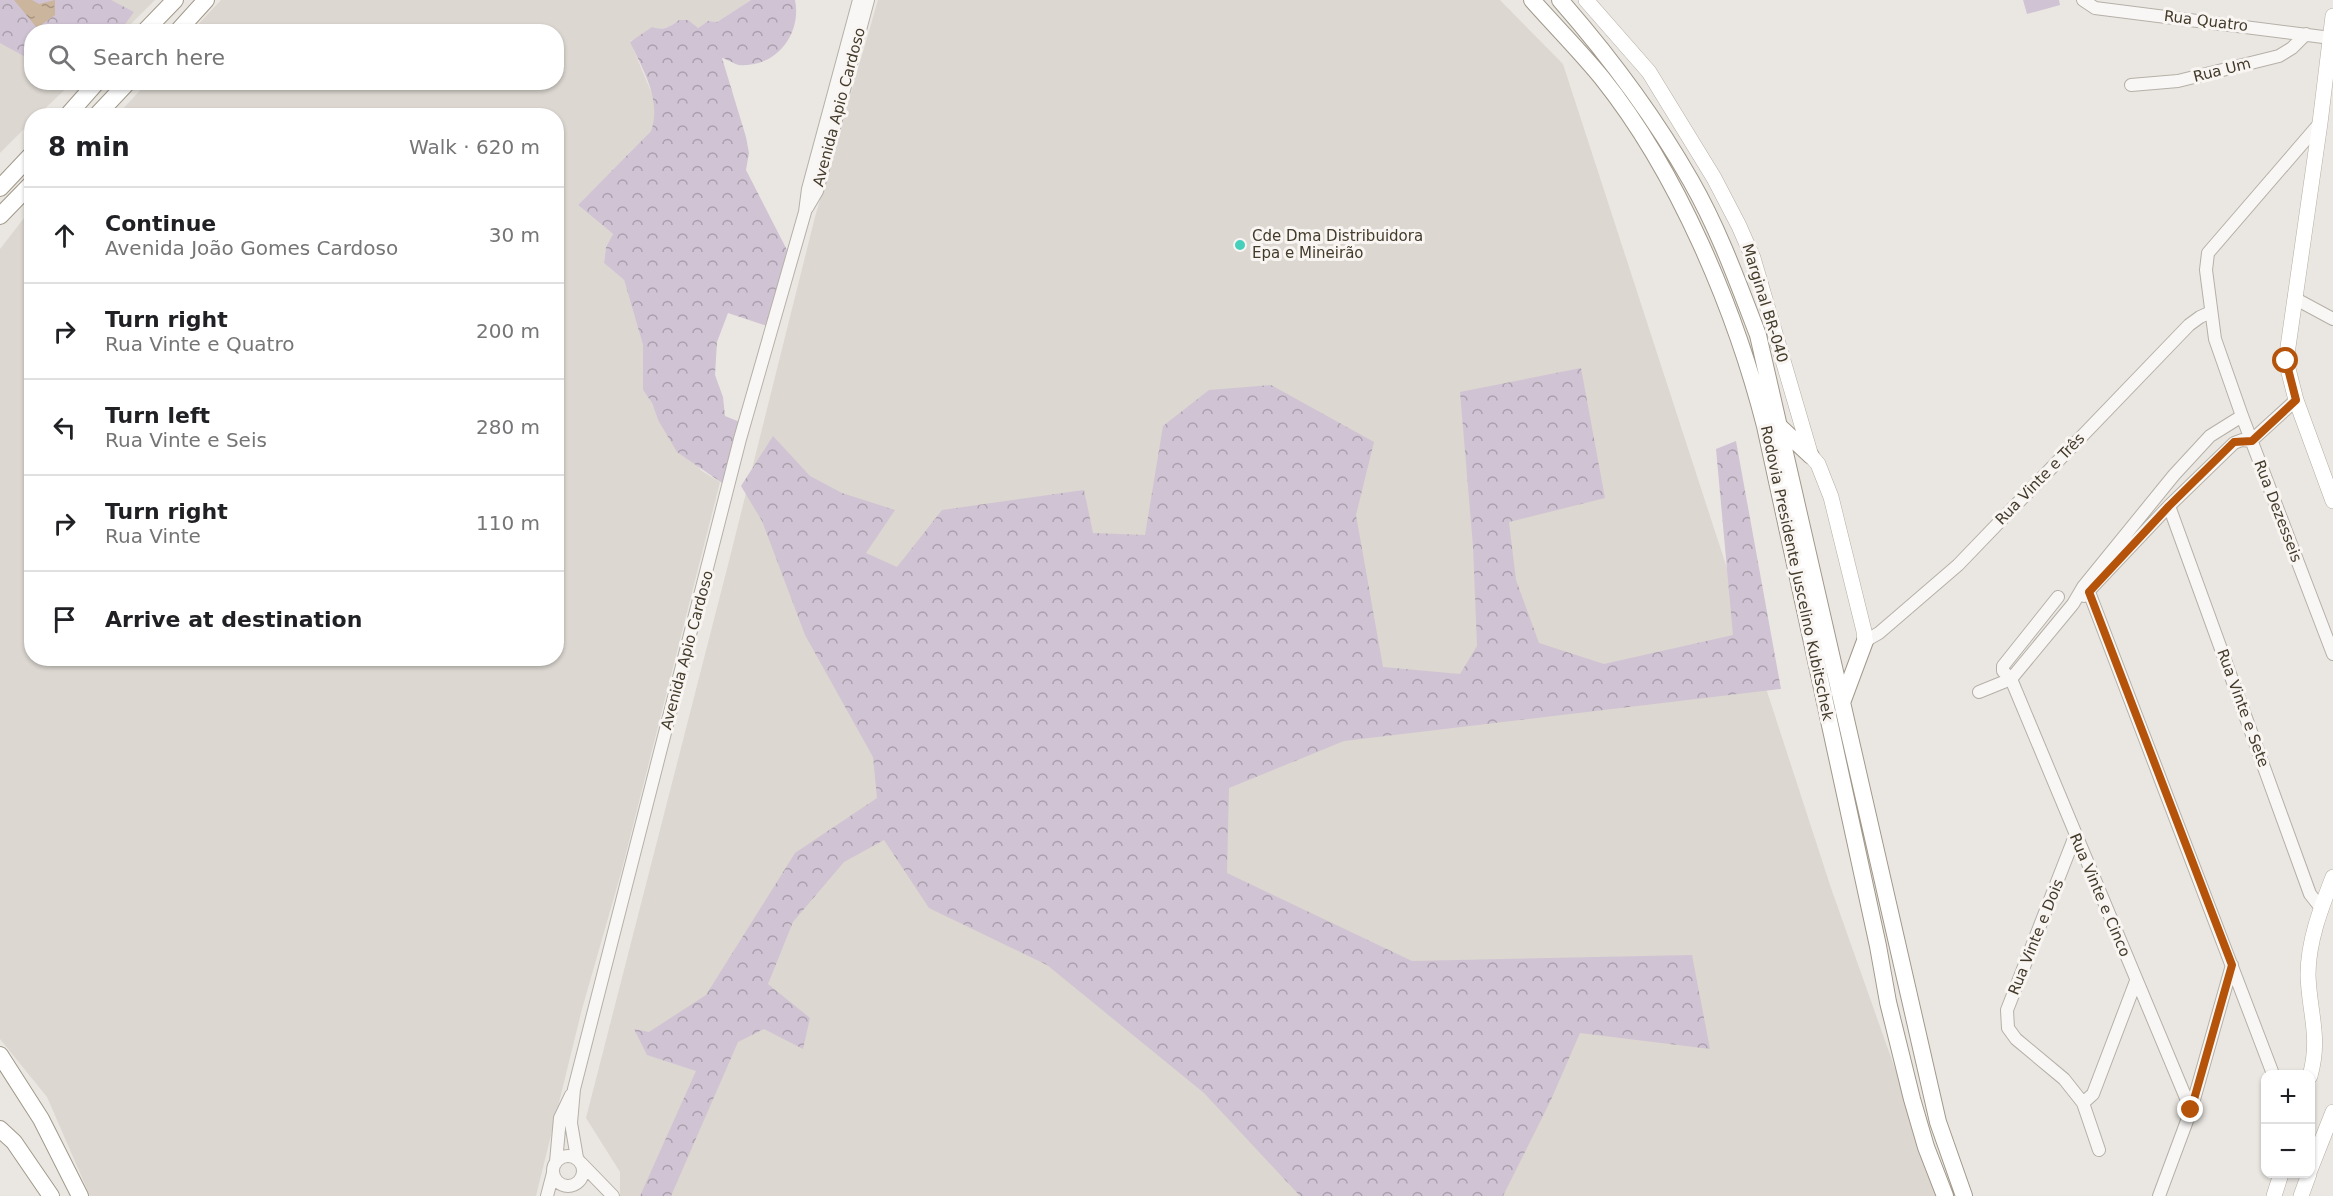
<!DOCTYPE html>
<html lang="en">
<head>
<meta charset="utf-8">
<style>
  body { margin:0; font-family:"DejaVu Sans",sans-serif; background:#f6f6f6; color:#202124 }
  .controls { position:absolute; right:18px; bottom:18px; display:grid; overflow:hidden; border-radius:12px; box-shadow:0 2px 4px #0004 }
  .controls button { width:54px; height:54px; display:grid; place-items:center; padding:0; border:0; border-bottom:2px solid #e0e0e0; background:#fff; color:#202124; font:30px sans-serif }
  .stop { position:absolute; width:18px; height:18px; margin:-14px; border:4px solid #b45309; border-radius:50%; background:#fff }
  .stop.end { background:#b45309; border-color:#fff; box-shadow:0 2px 6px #0008 }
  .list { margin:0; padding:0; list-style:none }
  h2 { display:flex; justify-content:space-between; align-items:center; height:78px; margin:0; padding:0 24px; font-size:26px }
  h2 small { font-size:20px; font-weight:400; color:#757577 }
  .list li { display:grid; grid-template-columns:39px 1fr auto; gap:18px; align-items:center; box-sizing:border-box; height:96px; padding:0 24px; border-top:2px solid #e0e0e0 }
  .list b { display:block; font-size:22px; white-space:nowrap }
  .list p { margin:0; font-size:20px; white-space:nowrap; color:#757577 }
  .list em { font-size:20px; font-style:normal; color:#757577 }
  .icon { flex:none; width:33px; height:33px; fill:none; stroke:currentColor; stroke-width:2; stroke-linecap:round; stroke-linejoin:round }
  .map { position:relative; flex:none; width:2333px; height:1196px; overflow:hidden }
  .search { position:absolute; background:#fff; box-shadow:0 2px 4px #0004; left:24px; top:24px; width:540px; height:66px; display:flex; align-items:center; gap:15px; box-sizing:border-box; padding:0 21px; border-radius:24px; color:#757577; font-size:22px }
  .panel { position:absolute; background:#fff; box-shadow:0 2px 4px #0004; left:24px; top:108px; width:540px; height:558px; border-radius:24px }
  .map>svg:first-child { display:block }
</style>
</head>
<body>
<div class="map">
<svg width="2333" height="1196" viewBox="0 0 2333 1196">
  <defs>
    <pattern id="forest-crowns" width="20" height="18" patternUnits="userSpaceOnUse" patternTransform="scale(1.5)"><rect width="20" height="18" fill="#d0c3d4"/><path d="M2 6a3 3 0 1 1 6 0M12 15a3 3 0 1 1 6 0" fill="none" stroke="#aa9fac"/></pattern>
    <pattern id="water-ripples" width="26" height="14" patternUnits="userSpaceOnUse" patternTransform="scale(1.5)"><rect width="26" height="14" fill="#cbb59d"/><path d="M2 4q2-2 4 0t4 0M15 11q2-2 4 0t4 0" fill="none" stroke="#a69480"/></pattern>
  </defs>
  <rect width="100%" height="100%" fill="#eae7e2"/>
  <path fill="#dcd7d0" d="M 0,0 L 155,0 L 124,31 L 32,32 L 32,82 L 72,83 L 38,115 L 32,116 L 31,122 L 0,153 Z
    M 221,0 L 751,0 L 717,22 L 708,21 L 698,28 L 679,20 L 669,27 L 658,29 L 630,41 L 655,101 L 656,118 L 651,131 L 578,205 L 613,234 L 606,247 L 604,263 L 624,280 L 643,345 L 643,390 L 652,403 L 658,420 L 702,471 L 720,482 L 621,873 L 582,1009 L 536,1196 L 90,1196 L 47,1097 L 0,1039 L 0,249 L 31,209 L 32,658 L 556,658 L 556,116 L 117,115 L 147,83 L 556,82 L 556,32 L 192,31 Z
    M 878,0 L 1500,0 L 1563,64 L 1831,888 L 1940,1196 L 620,1196 L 620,1172 L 586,1118 L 730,557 L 815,217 Z"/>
  <path fill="#d0c3d4" d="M 2023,0 L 2059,0 L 2060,5 L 2027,14 Z"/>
  <path fill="url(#forest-crowns)" d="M 0,0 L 111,0 L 134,12 L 120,31 L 32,32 L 31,60 L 0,43 Z
    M 751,0 L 795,0 C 802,34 776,68 739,65 C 734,64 727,59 722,58 L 746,137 L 749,153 L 746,170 L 787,250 L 767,326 L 728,313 L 717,342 L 715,375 L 723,397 L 725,416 L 740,422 L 725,485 L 677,452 L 658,420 L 652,403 L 643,390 L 643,345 L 624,280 L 604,263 L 606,247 L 613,234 L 578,205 L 651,131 C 662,100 643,70 630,42 L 652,27 C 663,31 670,27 679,20 L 688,20 L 698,28 L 708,21 L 717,22 Z
    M 1581,368 L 1605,498 L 1509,522 L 1516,580 L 1539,643 L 1604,664 L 1733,635 L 1716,449 L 1736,441 L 1781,689 L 1344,741 L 1229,788 L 1227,873 L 1412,961 L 1692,955 L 1710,1049 L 1580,1033 L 1550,1102 L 1503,1196 L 1300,1196 L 1204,1093 L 1047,965 L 929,908 L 884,840 L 844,862 L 793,922 L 768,984 L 810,1018 L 803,1049 L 764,1029 L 738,1042 L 671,1196 L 640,1196 L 696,1071 L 647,1055 L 634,1029 L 649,1032 L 706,995 L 795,853 L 877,798 L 873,757 L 805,635 L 762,521 L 741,486 L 773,436 L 810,476 L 842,493 L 895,510 L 866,553 L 897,567 L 942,510 L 1084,490 L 1093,533 L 1145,535 L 1163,426 L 1209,390 L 1271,385 L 1374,442 L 1356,515 L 1383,667 L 1460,674 L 1477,646 L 1473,546 L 1460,392 Z"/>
  <path fill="url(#water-ripples)" d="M 14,0 L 32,0 L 39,4 L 55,0 L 55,15 L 37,28 Z"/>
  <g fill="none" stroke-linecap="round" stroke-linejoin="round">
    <g stroke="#b5b0a7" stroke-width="14">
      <path id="minor" d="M 2083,0 L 2095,8 L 2331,38
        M 2131,85 L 2178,81 L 2279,56 L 2292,48 L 2306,34
        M 2320,123 L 2208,253 L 2206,270 L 2215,339 L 2242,416 L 2333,654
        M 807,208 L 817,191 L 868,0
        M 2294,298 L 2333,319
        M 2169,506 L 2310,894 L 2321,908
        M 2083,587 L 2089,592 L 2273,1074
        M 2084,596 L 2169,506 L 2234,443 L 2242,440 L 2251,441 L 2296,400
        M 2058,597 L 2003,666 L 2003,671 L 2011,679 L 2191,1110
        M 1865,641 L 1879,633 L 1958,565 L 2189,325 L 2200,317 L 2211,312
        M 1979,692 L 2011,679 L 2073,604 L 2083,587 L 2174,475 L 2210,436 L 2242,416
        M 2075,836 L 2007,1010 L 2008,1028 L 2016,1039 L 2064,1079 L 2083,1103 L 2099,1150
        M 2083,1103 L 2093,1094 L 2136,981
        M553 1171a15 15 0 1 1 30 0a15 15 0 1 1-30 0Z
        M 577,1158 L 571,1123 L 574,1089 L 740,439 L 805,212 L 808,189 L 859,0
        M 556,1162 L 560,1118 L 571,1095
        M 581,1163 L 613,1196
        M 547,1196 L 553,1173
        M 2159,1196 L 2191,1110 L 2232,965"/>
    </g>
    <g stroke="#b6aea1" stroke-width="16">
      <path id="major" d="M 1586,0 L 1649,72 L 1714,178 L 1739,226 L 1753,258 L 1811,456 L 1818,464 L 1831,497 L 1864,631 L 1865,641
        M 2333,16 L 2320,123 L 2286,361 L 2296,400 L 2333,501
        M 2310,1076 C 2321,1037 2309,1012 2308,975 C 2308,941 2321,908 2333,877
        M 2310,1170 L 2333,1112
        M 2274,1196 L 2281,1174
        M 2301,1196 L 2309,1174"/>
    </g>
    <g stroke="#a19889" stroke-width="18">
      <path id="highway" d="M 1532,0 C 1555,26 1580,51 1602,78 C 1678,173 1735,309 1765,426 L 1878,946 L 1888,1002 L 1912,1099 L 1926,1147 L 1945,1196
        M 1560,0 C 1609,56 1654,116 1691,181 C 1719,230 1738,283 1758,335 L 1938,1122 L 1964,1196
        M 144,32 L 175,0
        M 177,32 L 206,0
        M 67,116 L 97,82
        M 96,116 L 128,82
        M 0,188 L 32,154
        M 0,216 L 32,183
        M 1780,427 L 1811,456
        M 1843,700 L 1865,641
        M 0,1055 L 41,1119 L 80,1196
        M 0,1129 L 14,1142 L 51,1196"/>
    </g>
    <use href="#minor" stroke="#f8f7f5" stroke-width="12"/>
    <use href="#major" stroke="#fff" stroke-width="15"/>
    <use href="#highway" stroke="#fff" stroke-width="16"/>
  </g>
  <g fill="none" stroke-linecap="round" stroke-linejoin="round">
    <path stroke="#b45309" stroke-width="8" d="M 2191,1110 L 2232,965 L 2089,592 L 2169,506 L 2234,442 L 2252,441 L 2296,400 L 2286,361"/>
  </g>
  <circle fill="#46d0bc" stroke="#f8f5f2" stroke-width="2" cx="1240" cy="245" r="6"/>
  <g text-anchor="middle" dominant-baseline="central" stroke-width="6" stroke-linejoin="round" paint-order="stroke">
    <g font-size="15" fill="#433a2a" stroke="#f8f5f2">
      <text transform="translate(2206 21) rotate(7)">Rua Quatro</text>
      <text transform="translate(2222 70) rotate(-14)">Rua Um</text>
      <text transform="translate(839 107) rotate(-75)">Avenida Apio Cardoso</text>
      <text transform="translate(1765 303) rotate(73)">Marginal BR-040</text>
      <text transform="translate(2040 479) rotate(-46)">Rua Vinte e Três</text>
      <text transform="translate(2278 511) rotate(69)">Rua Dezesseis</text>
      <text transform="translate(1797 573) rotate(78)">Rodovia Presidente Juscelino Kubitschek</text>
      <text transform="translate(687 650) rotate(-75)">Avenida Apio Cardoso</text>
      <text transform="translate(2243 708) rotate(70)">Rua Vinte e Sete</text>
      <text transform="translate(2100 895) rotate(67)">Rua Vinte e Cinco</text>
      <text transform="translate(2036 937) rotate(-68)">Rua Vinte e Dois</text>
    </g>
    <g font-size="15" fill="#433a2a" stroke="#f8f5f2" text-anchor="start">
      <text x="1252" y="236">Cde Dma Distribuidora<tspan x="1252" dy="17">Epa e Mineirão</tspan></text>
    </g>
  </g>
</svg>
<div class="controls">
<button>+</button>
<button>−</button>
</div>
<div class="stop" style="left:2286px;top:361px"></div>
<div class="stop end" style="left:2191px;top:1110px"></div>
<div class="search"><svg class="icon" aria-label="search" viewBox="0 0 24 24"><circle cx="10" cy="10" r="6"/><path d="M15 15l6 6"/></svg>Search here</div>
<section class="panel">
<h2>8 min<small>Walk · 620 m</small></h2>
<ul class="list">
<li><svg class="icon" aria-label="ahead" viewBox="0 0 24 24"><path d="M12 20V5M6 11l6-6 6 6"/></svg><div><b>Continue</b><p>Avenida João Gomes Cardoso</p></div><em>30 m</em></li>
<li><svg class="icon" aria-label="right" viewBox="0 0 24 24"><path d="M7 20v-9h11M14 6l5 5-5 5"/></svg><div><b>Turn right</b><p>Rua Vinte e Quatro</p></div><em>200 m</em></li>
<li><svg class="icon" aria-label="left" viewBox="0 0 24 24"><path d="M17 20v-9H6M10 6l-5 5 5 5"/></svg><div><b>Turn left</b><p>Rua Vinte e Seis</p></div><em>280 m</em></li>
<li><svg class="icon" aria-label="right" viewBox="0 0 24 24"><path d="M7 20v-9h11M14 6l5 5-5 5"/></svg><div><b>Turn right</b><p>Rua Vinte</p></div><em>110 m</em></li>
<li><svg class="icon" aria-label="arrive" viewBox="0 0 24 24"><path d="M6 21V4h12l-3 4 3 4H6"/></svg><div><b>Arrive at destination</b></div></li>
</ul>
</section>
</div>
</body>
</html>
